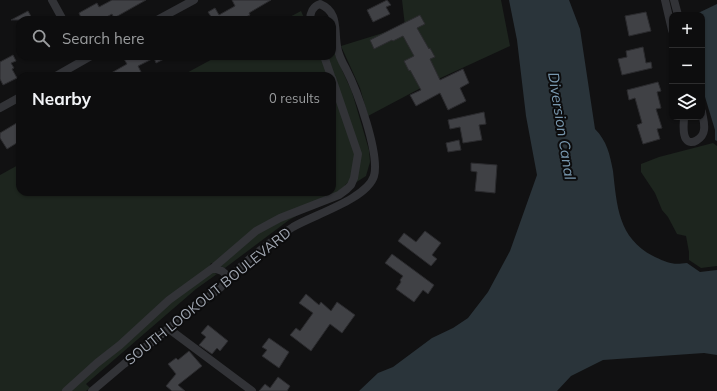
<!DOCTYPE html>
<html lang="en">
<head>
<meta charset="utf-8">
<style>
  body { margin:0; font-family:Mulish,sans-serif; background:#1b1b1c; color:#f1f3f6 }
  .controls { position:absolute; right:12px; top:12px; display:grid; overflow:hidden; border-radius:8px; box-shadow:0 1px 3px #0004 }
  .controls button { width:36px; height:36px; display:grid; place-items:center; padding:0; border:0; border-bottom:1px solid #2d2d2e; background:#0d0d0e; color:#f1f3f6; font:20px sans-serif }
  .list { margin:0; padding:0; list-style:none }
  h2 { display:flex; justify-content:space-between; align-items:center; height:52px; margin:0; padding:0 16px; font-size:17px }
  h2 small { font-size:13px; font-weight:400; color:#9a9c9e }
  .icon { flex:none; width:22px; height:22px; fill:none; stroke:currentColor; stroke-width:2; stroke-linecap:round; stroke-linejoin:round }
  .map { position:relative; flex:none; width:717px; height:391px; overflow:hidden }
  .search { position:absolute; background:#0d0d0e; box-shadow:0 1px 3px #0004; left:16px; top:16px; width:320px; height:44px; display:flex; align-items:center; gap:10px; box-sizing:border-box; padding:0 14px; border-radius:12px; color:#9a9c9e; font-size:15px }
  .panel { position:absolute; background:#0d0d0e; box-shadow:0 1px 3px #0004; left:16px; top:72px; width:320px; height:124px; border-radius:12px }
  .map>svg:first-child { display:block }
</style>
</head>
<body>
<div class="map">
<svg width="717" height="391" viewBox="0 0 717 391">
  <rect width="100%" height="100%" fill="#111112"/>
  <path fill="#1d251e" d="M 402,0 L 501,0 L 510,46 L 434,81 L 368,116 L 360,88 L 341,46 L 399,28 L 406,35 Z
    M 301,11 L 305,20 L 284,20 Z
    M 332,52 L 334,52 L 352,92 L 369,150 L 370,162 L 366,176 L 355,183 L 351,180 L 345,185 L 347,188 L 289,220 L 225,268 L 211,263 L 208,270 L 217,274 L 196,289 L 86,384 L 90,388 L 86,391 L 0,391 L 0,175 L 20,164 L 20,192 L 332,192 L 332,76 L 181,76 L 218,56 L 332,56 Z
    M 713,143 L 717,146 L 717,266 L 701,268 L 689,260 L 689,252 L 686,236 L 677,234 L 668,217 L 662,210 L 655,193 L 641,172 L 641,164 L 659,157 Z"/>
  <path fill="#2a343a" d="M 509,0 L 569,0 L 580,29 L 595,129 C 607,141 610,155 613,171 C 617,206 618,239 655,257 C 668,263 672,265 687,263 L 700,272 L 717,270 L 717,355 L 704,353 L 603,360 L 571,376 L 557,391 L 359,391 L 378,373 L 393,367 L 432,338 L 453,328 L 468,318 L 488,292 L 510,251 L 537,175 L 526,116 L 517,40 Z
    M 717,4 L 717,141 L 715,140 L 715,130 L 702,87 L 702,15 L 694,15 Z"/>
  <path fill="#404145" stroke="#2b2b2e" d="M 112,0 L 146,0 L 114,18 L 112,14 L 101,20 L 82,20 L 79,13 L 97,3 L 99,7 Z
    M 232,0 L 271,0 L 249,13 L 250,15 L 240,20 L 208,20 L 212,18 L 208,12 L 215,8 L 219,15 L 235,6 Z
    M 387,0 L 391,5 L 386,7 L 390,14 L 373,22 L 367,10 Z
    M 28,11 L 33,20 L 11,20 Z
    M 646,12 L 651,31 L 629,36 L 625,16 Z
    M 420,15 L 425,24 L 417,28 L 429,49 L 430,48 L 435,57 L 430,59 L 440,80 L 463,69 L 469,83 L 460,88 L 466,101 L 448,110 L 440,93 L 416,106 L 410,95 L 421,90 L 410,70 L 409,71 L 404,61 L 414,56 L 403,36 L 393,41 L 392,40 L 374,49 L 370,40 Z
    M 643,47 L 646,63 L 651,62 L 652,68 L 622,75 L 618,59 L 627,57 L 626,51 Z
    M 13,55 L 16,61 L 11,63 L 14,68 L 12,69 L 17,78 L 3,85 L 0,79 L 0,62 Z
    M 129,56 L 170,56 L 156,63 L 154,58 L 138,66 L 142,74 L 139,76 L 106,76 L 127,64 L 124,59 Z
    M 658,82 L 661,91 L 657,92 L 661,108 L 656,109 L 662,128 L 657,129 L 660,139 L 643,144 L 637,125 L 642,123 L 635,98 L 629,100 L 627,90 Z
    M 484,112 L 486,124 L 479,125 L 482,140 L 463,143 L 460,127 L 450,129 L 448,120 Z
    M 20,121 L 20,141 L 7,149 L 0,138 L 0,133 Z
    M 459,140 L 461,150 L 448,152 L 446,143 Z
    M 471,163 L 497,165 L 495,193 L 475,191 L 477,172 L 471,171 Z
    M 425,231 L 441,243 L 432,255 L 437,259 L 431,266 L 398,241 L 404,233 L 416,242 Z
    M 392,254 L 434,285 L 428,294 L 423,290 L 414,302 L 396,289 L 401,282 L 400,280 L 403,276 L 385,263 Z
    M 306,294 L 319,305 L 321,302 L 331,311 L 337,302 L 355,315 L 342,333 L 330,324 L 311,351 L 290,335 L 296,328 L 300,331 L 313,313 L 299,303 Z
    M 208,325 L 228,341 L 220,351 L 217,348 L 212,354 L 199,345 L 206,337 L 201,333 Z
    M 269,338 L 289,352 L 279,368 L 262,356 L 267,350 L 262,347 Z
    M 189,351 L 202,366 L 178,385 L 185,391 L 172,391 L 166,386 L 176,374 L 168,364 L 176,358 L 178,360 Z
    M 278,377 L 290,386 L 287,391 L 259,391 L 265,384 L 270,388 Z"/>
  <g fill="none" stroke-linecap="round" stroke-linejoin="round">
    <path stroke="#323337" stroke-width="8" d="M 52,0 L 63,20
      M 665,0 L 672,30
      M 674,0 L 678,15
      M 157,20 L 194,0
      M 324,56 L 331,76
      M 56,76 L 91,56
      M 0,108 L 20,97
      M 684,117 C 684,124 682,133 686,139 C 691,147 703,138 704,130 C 705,124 703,118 702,112
      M 213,268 L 222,271 L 229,277
      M 169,329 L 252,391
      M 66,391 L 97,363 L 120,345 L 169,300 L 213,268 L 256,231 L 280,218 L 339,195 L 347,189 L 351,185 L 354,178 L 358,154 L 332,78
      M 92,391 L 124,364 L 221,287 C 240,265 268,243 293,227 C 313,215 367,199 374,176 C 380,154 357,90 346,69 C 342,62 338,54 337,46 C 334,29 339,12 320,4 C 313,6 310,13 310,20"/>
  </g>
  <g text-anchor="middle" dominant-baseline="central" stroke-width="4" stroke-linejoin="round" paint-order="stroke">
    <g font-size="14" fill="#a2a8b3" stroke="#0c0c0d">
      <text transform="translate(208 296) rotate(-39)">SOUTH LOOKOUT BOULEVARD</text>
    </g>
    <g font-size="15" font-style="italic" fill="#7897ae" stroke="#0c0c0d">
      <text transform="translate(562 126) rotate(81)">Diversion Canal</text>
    </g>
  </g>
</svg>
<div class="controls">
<button>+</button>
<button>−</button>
<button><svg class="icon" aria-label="layers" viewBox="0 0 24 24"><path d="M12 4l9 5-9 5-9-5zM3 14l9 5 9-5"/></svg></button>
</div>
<div class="search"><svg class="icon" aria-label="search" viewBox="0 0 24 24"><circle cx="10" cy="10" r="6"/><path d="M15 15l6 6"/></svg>Search here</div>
<section class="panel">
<h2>Nearby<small>0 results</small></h2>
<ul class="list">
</ul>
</section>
</div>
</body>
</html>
